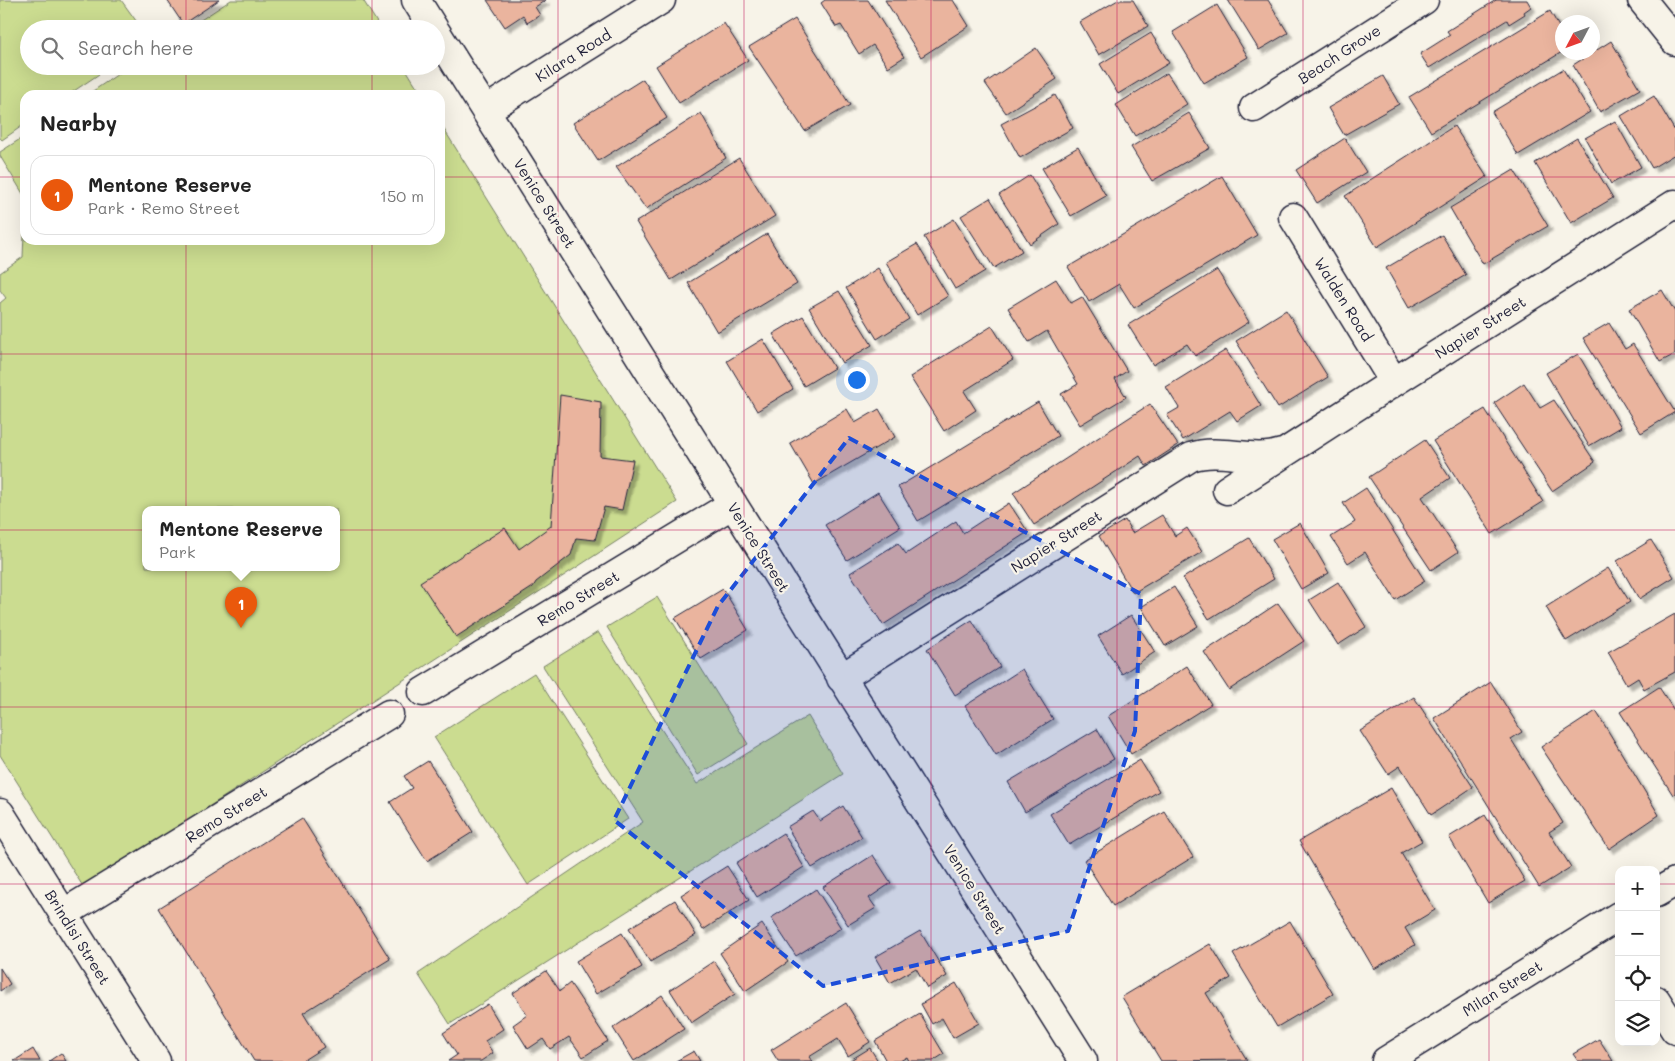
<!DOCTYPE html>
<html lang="en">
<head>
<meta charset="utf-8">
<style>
  body { margin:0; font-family:Mali,sans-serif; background:#f2f2f2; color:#222 }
  .controls { position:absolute; right:15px; bottom:15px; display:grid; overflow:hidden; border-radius:10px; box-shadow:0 5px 20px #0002 }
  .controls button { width:45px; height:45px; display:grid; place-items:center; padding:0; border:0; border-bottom:1px solid #e0e0e0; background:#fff; color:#222; font:25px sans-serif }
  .compass { position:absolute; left:1555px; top:15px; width:45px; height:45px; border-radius:50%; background:#fff; box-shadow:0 5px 20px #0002; rotate:229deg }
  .you { position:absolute; left:856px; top:379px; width:18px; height:18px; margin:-12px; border:4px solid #fff; border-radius:50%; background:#1a73e8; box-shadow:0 0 0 8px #1a73e833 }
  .badge { display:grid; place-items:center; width:32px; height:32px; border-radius:50%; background:#ea580c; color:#fff; font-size:16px; font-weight:700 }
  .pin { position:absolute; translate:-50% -41px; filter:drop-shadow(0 1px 2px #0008) }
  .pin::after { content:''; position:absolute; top:26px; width:18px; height:15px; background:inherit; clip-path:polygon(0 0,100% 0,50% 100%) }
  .popup { position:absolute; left:142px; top:506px; width:198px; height:65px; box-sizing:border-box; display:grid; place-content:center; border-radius:10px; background:#fff; filter:drop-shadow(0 1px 4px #0005); font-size:16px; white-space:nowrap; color:#767676 }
  .popup b { font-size:19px; color:#222 }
  .popup::after { content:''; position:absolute; left:50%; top:100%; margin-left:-10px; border:10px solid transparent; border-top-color:#fff }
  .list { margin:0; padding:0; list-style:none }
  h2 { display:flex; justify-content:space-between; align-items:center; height:65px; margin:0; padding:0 20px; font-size:21px }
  h2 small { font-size:16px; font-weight:400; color:#767676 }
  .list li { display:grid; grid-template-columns:32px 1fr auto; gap:15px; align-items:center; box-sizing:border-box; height:80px; margin:0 10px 10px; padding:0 10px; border:1px solid #e0e0e0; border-radius:15px }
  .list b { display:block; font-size:19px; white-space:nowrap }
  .list p { margin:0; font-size:16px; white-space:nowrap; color:#767676 }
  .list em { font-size:16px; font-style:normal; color:#767676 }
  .icon { flex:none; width:28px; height:28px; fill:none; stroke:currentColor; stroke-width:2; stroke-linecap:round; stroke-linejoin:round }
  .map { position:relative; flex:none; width:1675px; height:1061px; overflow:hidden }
  .search { position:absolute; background:#fff; box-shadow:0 5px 20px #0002; left:20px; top:20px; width:425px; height:55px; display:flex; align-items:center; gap:12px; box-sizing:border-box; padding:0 18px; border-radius:28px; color:#767676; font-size:19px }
  .panel { position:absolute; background:#fff; box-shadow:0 5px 20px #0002; left:20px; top:90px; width:425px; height:155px; border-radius:15px }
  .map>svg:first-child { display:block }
</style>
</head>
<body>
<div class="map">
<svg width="1675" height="1061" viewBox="0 0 1675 1061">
  <defs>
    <filter id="shadow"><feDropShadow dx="4.5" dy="4.5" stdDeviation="1" flood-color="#0004"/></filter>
  </defs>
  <rect width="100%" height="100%" fill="#f7f3e8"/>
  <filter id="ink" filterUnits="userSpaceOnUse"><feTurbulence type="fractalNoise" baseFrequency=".02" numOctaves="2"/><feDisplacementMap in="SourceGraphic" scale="10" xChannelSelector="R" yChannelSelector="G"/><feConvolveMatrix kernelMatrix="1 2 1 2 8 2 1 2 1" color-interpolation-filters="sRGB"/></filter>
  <g filter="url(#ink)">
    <path fill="#cbdc90" stroke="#767f66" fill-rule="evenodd" d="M 0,0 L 121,0 L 142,29 L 29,29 L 29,66 L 111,66 L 68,95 L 25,95 L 25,124 L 2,140 L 0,138 Z
      M 231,0 L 363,0 L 381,29 L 187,29 Z
      M 130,66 L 404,66 L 422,95 L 87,95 Z
      M 440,123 L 677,502 L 84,888 L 0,755 L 0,303 L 6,298 L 0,290 L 0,273 L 23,257 L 24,234 L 25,233 L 25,240 L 440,240 ZM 146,509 L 336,509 L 336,567 L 146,567 Z
      M 25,136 L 25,197 L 0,156 L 0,152 Z
      M 657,597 L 748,744 L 698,775 L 607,627 Z
      M 598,632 L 697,784 L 808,716 L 843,774 L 450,1024 L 418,974 L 643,822 L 543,666 Z
      M 534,673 L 628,819 L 528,885 L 434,737 Z"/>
    <path fill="#eab49e" stroke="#22223b" filter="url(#shadow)" d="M 167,0 L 219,0 L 183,24 Z
      M 487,0 L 546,0 L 535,7 L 540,15 L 527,23 L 523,15 L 505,27 Z
      M 825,0 L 868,0 L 904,57 L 888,67 L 873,45 L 859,54 L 841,25 L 836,27 L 821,3 Z
      M 885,0 L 953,0 L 969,26 L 921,57 Z
      M 1118,0 L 1133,0 L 1148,26 L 1099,55 L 1080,22 Z
      M 1228,0 L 1268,0 L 1288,33 L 1259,50 Z
      M 1496,0 L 1527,0 L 1531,7 L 1524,12 L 1525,14 L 1509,24 L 1507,20 L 1429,68 L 1420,54 L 1450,35 L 1447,31 Z
      M 1217,5 L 1248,57 L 1204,83 L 1173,32 Z
      M 1550,11 L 1562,32 L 1562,52 L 1431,132 L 1409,97 Z
      M 795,19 L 850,105 L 805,131 L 749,47 Z
      M 724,23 L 748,60 L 679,103 L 656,66 Z
      M 1151,33 L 1169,63 L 1118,94 L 1100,64 Z
      M 1611,41 L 1640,89 L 1600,112 L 1573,65 Z
      M 1036,48 L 1057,79 L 1006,113 L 985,83 Z
      M 1563,69 L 1590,112 L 1518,155 L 1492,112 Z
      M 1167,73 L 1187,104 L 1135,136 L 1116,105 Z
      M 1383,76 L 1399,104 L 1344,135 L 1328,108 Z
      M 643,79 L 667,118 L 598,161 L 573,123 Z
      M 1055,95 L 1073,128 L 1020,158 L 1001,124 Z
      M 1654,96 L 1675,131 L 1675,154 L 1652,168 L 1621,116 Z
      M 701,113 L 726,158 L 646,209 L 616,167 Z
      M 1189,113 L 1210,148 L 1152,181 L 1131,147 Z
      M 1615,121 L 1641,167 L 1611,184 L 1585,138 Z
      M 1454,126 L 1487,177 L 1377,247 L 1345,196 Z
      M 1345,138 L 1366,172 L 1317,203 L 1296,170 Z
      M 1577,138 L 1613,198 L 1571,223 L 1535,163 Z
      M 1078,147 L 1106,196 L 1071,216 L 1042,168 Z
      M 739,158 L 775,216 L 671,280 L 636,222 Z
      M 1514,170 L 1548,226 L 1483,264 L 1450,208 Z
      M 1030,175 L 1059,224 L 1030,244 L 999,195 Z
      M 1222,176 L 1257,235 L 1134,308 L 1119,284 L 1089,302 L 1068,267 Z
      M 990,198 L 1022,251 L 994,268 L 961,216 Z
      M 954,219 L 985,271 L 955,289 L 924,237 Z
      M 767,234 L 797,284 L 717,332 L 688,283 Z
      M 1442,235 L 1466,275 L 1409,308 L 1386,268 Z
      M 917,244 L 948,296 L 917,315 L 886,262 Z
      M 878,268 L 909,319 L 877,339 L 846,288 Z
      M 1217,270 L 1249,322 L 1195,356 L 1187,344 L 1153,365 L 1128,325 Z
      M 1056,279 L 1071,303 L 1082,297 L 1127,371 L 1115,379 L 1126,397 L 1080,425 L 1061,394 L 1078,384 L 1047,331 L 1029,342 L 1008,308 Z
      M 1662,290 L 1675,312 L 1675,354 L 1660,362 L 1629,309 Z
      M 839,291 L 872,345 L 842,363 L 809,308 Z
      M 1286,310 L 1328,377 L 1278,408 L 1236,341 Z
      M 803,316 L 834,368 L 804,386 L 773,334 Z
      M 1609,323 L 1625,349 L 1633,344 L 1675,412 L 1641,433 L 1583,338 Z
      M 992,326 L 1013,360 L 964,391 L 976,410 L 944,431 L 910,377 Z
      M 763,339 L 793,389 L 757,411 L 727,361 Z
      M 1226,350 L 1261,406 L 1237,421 L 1230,411 L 1183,440 L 1167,415 L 1179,408 L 1166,387 Z
      M 1578,354 L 1621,427 L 1589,446 L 1546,373 Z
      M 1524,383 L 1540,408 L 1554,400 L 1595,462 L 1552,491 L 1494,403 Z
      M 560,395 L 601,402 L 600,456 L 633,460 L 622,510 L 604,507 L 595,540 L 576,538 L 571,555 L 536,582 L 533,587 L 456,637 L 420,582 L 505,528 L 519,549 L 551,526 Z
      M 1038,402 L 1058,436 L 918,521 L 898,487 Z
      M 1150,404 L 1178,445 L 1146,466 L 1140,456 L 1034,525 L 1013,493 Z
      M 847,409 L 855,423 L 879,409 L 895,437 L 814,484 L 790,443 Z
      M 1485,409 L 1543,502 L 1492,534 L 1433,441 Z
      M 1425,440 L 1450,478 L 1422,497 L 1458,552 L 1431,570 L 1369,477 Z
      M 1366,488 L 1425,581 L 1395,600 L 1365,552 L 1348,563 L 1331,537 L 1355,522 L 1343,503 Z
      M 878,492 L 900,527 L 847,560 L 825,525 Z
      M 1009,503 L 1028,532 L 883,625 L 850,573 L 898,543 L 906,554 L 956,521 L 963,533 Z
      M 1162,515 L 1175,536 L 1187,528 L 1202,552 L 1133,593 L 1099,536 L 1125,520 L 1132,533 Z
      M 1300,523 L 1329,573 L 1301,589 L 1272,539 Z
      M 1249,538 L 1274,579 L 1209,619 L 1183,578 Z
      M 1651,540 L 1674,577 L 1639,599 L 1617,561 Z
      M 1608,568 L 1630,602 L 1566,641 L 1546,607 Z
      M 1338,582 L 1366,627 L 1338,645 L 1309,600 Z
      M 1174,587 L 1198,626 L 1165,646 L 1141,607 Z
      M 723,589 L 748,630 L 701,659 L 675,618 Z
      M 1278,603 L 1304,641 L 1229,690 L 1204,652 Z
      M 1675,614 L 1675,672 L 1644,689 L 1638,678 L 1627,685 L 1608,652 Z
      M 1131,615 L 1155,652 L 1122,674 L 1098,636 Z
      M 972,620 L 1000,667 L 955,695 L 927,649 Z
      M 1187,666 L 1211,704 L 1131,754 L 1108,716 Z
      M 1022,669 L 1053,719 L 996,755 L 965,706 Z
      M 1491,682 L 1522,732 L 1511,739 L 1563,823 L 1549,832 L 1571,867 L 1539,887 L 1434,718 Z
      M 1659,687 L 1675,712 L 1675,793 L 1673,795 L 1620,712 Z
      M 1414,697 L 1473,787 L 1431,815 L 1400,766 L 1388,774 L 1360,731 Z
      M 1596,711 L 1659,815 L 1609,849 L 1541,747 Z
      M 1097,729 L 1114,759 L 1025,812 L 1008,782 Z
      M 1140,760 L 1159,791 L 1069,845 L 1050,814 Z
      M 428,761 L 473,832 L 427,861 L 390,802 L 412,788 L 404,776 Z
      M 1391,788 L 1422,841 L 1401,853 L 1435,910 L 1405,928 L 1415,945 L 1374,969 L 1299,841 Z
      M 843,806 L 862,837 L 812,868 L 787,827 L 813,811 L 820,821 Z
      M 1164,811 L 1193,857 L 1113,906 L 1084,860 Z
      M 1485,815 L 1525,881 L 1488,903 L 1449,837 Z
      M 302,818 L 390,959 L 303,1013 L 324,1047 L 302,1061 L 254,1061 L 159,908 Z
      M 783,833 L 804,867 L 757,897 L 736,863 Z
      M 873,855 L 891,883 L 869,898 L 876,908 L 848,925 L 823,887 Z
      M 727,866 L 749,900 L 703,930 L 681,895 Z
      M 816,889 L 841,928 L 796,956 L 771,918 Z
      M 675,900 L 696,935 L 650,962 L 629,928 Z
      M 1290,921 L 1333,994 L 1277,1027 L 1233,954 Z
      M 762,924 L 788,962 L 745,991 L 720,953 Z
      M 920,931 L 947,976 L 927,988 L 916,968 L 890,983 L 875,957 Z
      M 622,933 L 642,967 L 596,994 L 576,961 Z
      M 1210,944 L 1231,978 L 1206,993 L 1247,1060 L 1161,1061 L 1122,997 Z
      M 714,961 L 735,994 L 691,1023 L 670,990 Z
      M 0,968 L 10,984 L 0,991 Z
      M 546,971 L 560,991 L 570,983 L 608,1041 L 583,1057 L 569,1037 L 550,1049 L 543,1039 L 528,1049 L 513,1025 L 527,1015 L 513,993 Z
      M 956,983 L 979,1023 L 953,1038 L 942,1018 L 932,1024 L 921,1004 Z
      M 662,995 L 684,1029 L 634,1061 L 613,1028 Z
      M 846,1003 L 870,1042 L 848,1056 L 838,1039 L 809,1057 L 812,1061 L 778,1061 L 771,1050 Z
      M 488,1004 L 503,1029 L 485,1041 L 493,1053 L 481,1061 L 448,1061 L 457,1055 L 443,1033 Z
      M 920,1014 L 944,1054 L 933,1061 L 909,1061 L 907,1057 L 900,1061 L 886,1061 L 875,1041 Z
      M 1599,1039 L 1613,1061 L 1578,1061 L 1573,1054 Z
      M 870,1048 L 878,1061 L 849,1061 Z
      M 33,1049 L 40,1061 L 14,1061 Z
      M 694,1051 L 700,1061 L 676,1061 Z
      M 61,1053 L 66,1061 L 49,1061 Z"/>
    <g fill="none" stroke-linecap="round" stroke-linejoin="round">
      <g stroke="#22223b" stroke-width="31">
        <path id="minor" d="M 416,0 L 434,29
          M 1642,0 L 1675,41
          M 436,32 L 1083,1061
          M 1254,108 L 1424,0
          M 486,110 L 661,0
          M 1293,217 L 1394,382
          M 1227,490 L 1394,382 L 1675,204
          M 841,678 L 1191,457 C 1221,447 1252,463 1282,453
          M 423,692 L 733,504
          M 0,813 L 156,1061
          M 1656,893 L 1675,882
          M 63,914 L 389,714
          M 1656,1000 L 1675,1030
          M 1386,1061 L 1619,916"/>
      </g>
      <use href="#minor" stroke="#f7f3e8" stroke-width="28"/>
    </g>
  </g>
  <path fill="#1d4ed8" fill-opacity="0.2" stroke="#1d4ed8" stroke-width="4" stroke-dasharray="10 6" stroke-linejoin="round" d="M 849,438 L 1141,594 L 1135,731 L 1068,931 L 823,986 L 614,820 L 718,606 Z"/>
  <path fill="none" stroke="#c2185b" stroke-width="1" stroke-opacity="0.55" d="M 186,0 L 186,29M 372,0 L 372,29M 558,0 L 558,1061M 744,0 L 744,1061M 931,0 L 931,1061M 1117,0 L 1117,1061M 1303,0 L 1303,1061M 1489,0 L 1489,1061M 186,66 L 186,95M 372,66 L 372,95M 0,177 L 25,177M 440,177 L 1675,177M 186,240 L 186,1061M 372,240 L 372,1061M 0,354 L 1675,354M 0,530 L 1675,530M 0,707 L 1675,707M 0,884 L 1619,884M 1656,884 L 1675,884"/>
  <g text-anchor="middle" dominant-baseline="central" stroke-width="4.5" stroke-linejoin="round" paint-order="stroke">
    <g font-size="15" fill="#22223b" stroke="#f7f3e8">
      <text transform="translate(1339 54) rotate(-33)">Beach Grove</text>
      <text transform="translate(573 55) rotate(-32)">Kilara Road</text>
      <text transform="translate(545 203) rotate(58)">Venice Street</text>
      <text transform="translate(1344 299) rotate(58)">Walden Road</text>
      <text transform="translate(1480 327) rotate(-32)">Napier Street</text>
      <text transform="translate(1056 541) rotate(-32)">Napier Street</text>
      <text transform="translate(759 547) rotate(58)">Venice Street</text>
      <text transform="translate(578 598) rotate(-31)">Remo Street</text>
      <text transform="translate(226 814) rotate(-32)">Remo Street</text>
      <text transform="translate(975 889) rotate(58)">Venice Street</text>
      <text transform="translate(78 937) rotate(58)">Brindisi Street</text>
      <text transform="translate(1502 988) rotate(-32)">Milan Street</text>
    </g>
  </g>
</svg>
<div class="controls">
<button>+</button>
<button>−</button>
<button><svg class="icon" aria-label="locate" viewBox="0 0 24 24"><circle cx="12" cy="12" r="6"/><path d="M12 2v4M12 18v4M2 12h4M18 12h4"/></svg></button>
<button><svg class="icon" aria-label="layers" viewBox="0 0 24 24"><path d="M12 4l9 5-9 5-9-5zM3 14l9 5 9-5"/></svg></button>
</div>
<svg class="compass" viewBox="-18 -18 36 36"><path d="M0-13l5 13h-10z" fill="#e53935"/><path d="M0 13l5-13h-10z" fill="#767676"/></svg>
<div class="you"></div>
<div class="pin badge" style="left:241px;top:628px">1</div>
<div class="popup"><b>Mentone Reserve</b>Park</div>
<div class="search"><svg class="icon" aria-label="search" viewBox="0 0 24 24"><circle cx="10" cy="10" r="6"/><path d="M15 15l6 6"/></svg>Search here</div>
<section class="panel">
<h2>Nearby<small></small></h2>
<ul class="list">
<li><span class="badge">1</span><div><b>Mentone Reserve</b><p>Park · Remo Street</p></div><em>150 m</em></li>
</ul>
</section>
</div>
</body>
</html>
